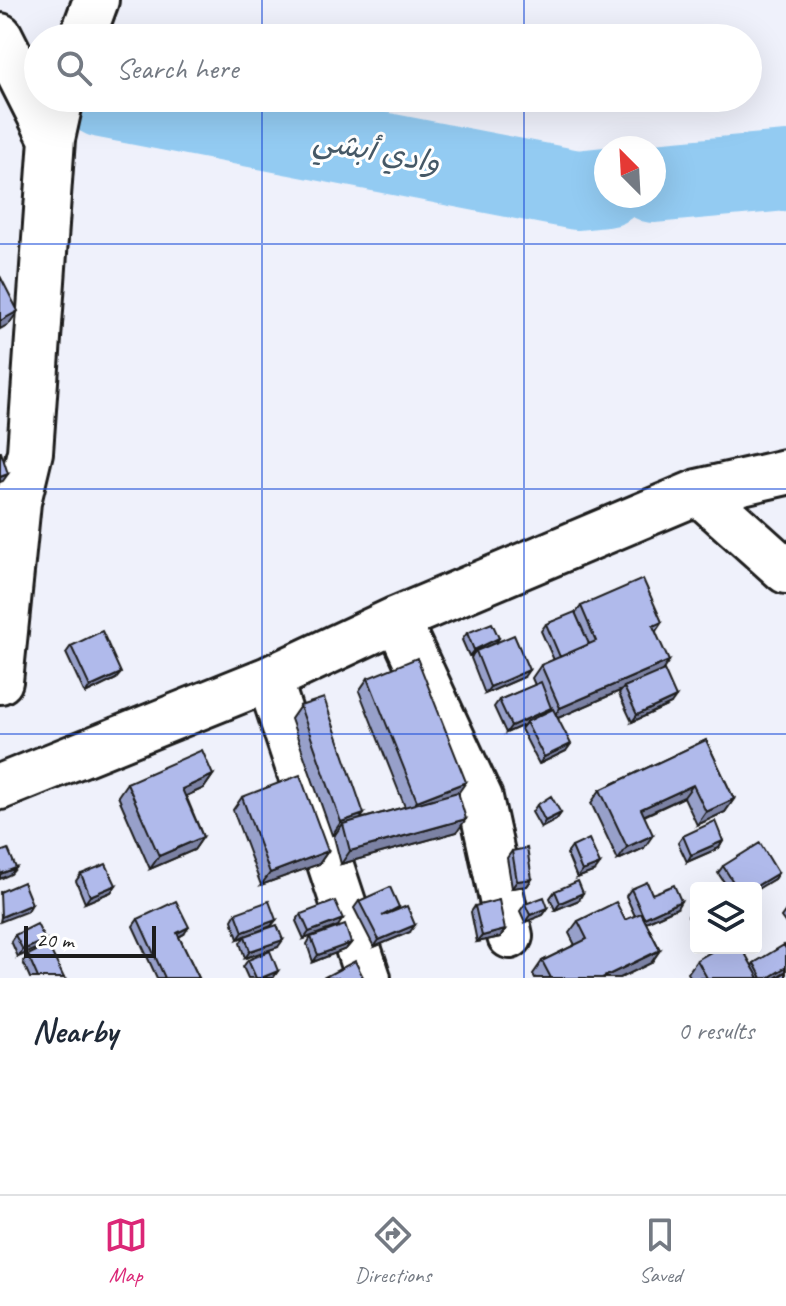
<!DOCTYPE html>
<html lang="en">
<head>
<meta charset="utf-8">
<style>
  body { margin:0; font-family:Caveat,"Playpen Sans Arabic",sans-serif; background:#f6f6f7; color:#1f2937 }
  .controls { position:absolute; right:24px; bottom:24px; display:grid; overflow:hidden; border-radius:8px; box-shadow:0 8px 32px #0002 }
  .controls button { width:72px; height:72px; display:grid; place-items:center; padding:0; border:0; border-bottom:2px solid #e0e1e3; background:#fff; color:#1f2937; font:40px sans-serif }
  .compass { position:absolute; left:594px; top:136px; width:72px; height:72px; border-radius:50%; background:#fff; box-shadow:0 8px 32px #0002; rotate:336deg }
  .scale { position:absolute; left:24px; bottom:20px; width:132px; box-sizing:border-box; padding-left:8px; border:4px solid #1c1c1c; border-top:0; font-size:22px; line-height:28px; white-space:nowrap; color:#1c1c1c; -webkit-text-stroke:6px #fff; paint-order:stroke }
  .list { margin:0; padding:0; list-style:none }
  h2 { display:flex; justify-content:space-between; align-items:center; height:104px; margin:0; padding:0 32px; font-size:34px }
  h2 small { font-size:26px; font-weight:400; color:#747a83 }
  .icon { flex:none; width:44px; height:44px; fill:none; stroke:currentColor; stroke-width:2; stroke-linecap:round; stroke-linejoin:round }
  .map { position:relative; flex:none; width:786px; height:978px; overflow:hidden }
  .search { position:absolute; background:#fff; box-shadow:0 8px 32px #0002; left:24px; right:24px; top:24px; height:88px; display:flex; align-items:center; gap:20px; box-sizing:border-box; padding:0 28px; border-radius:44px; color:#747a83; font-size:30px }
  .sheet { height:216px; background:#fff }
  nav { display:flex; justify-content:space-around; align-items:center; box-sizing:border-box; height:112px; border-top:2px solid #e0e1e3; background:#fff; font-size:22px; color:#747a83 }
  nav a { display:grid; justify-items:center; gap:4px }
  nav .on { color:#db2777 }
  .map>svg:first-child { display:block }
</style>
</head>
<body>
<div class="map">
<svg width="786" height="978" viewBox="0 0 786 978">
  <rect width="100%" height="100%" fill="#eff1fb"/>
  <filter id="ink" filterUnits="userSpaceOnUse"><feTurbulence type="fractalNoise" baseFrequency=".0125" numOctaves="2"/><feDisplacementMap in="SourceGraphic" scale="16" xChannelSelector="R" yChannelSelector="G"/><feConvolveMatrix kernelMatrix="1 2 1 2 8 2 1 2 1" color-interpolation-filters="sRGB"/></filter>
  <g filter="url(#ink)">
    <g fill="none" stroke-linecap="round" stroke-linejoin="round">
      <path stroke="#93cbf2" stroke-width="80" d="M 102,98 L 577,190 L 606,187
        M 654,183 L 786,171"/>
      <g stroke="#1c1c1c" stroke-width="50">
        <path id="minor" d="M 0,36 L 52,139
          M 82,38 L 96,0
          M 698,492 L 786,571
          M 397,619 L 480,798 L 510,936
          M 269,679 L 368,978
          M 0,681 L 18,502 L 30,452 L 52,139 L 61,98
          M 0,787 L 269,679 L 397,619 L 698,492 L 786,472"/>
      </g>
      <use href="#minor" stroke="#fff" stroke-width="44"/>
    </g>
    <path fill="#97a0ca" stroke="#1c1c1c" stroke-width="2" d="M 581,606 L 662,622 L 656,631 L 662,670 L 671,704 L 632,722 L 619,694 L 622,690 L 558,718 L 566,751 L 539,764 L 521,729 L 524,725 L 506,733 L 494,707 L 499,700 L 535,685 L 532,678 L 541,665 L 554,660 L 541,631 L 546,624 L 576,613 Z
      M 467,633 L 499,638 L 496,643 L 524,677 L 485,694 L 471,658 L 473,654 L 469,656 L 462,640 Z
      M 71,646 L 116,679 L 85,694 L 66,653 Z
      M 368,678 L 459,793 L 457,832 L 341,864 L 334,837 L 336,833 L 332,835 L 291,719 L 300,706 L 360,819 L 405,807 L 359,691 Z
      M 706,740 L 734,799 L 725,812 L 697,825 L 684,797 L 644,816 L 644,848 L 618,860 L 591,803 L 600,790 Z
      M 213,775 L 204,788 L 186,796 L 203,837 L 194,850 L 150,869 L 118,796 L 127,783 Z
      M 242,797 L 328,851 L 319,864 L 261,885 L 233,810 Z
      M 537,805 L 561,813 L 556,820 L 541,828 L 532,812 Z
      M 683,836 L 723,841 L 719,848 L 687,862 L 678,843 Z
      M 572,847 L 595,871 L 577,878 L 567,854 Z
      M 512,851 L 532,879 L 527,886 L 512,888 L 507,858 Z
      M 723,866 L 778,873 L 774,879 L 756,888 L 721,888 L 726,885 L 718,873 Z
      M 81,874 L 116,885 L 111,892 L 85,903 L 76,881 Z
      M 631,889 L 652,894 L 677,908 L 646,922 L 660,950 L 651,963 L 620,978 L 535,978 L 533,974 L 542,961 L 575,945 L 569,933 L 578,921 L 625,920 L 635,916 L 626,896 Z
      M 555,891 L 579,900 L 555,910 L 550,898 Z
      M 359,901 L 399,907 L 397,910 L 410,932 L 374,947 L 354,908 Z
      M 525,904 L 548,908 L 543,915 L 525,922 L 520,911 Z
      M 475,906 L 505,930 L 500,937 L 477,942 L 471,912 Z
      M 696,907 L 696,927 L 688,916 Z
      M 786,910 L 786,924 L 781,917 Z
      M 236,913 L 276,920 L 271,926 L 278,947 L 245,958 L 240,943 L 245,936 L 238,939 L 232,920 Z
      M 301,914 L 338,926 L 304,939 L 296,921 Z
      M 138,919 L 184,934 L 179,937 L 199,978 L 157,978 L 133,926 Z
      M 15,935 L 40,947 L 18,957 L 11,941 Z
      M 311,937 L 351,943 L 346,949 L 313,962 L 307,944 Z
      M 786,945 L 786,971 L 775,978 L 691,978 L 688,973 L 697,960 L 752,966 L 754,963 Z
      M 28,955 L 64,978 L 30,978 L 23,962 Z
      M 248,960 L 278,971 L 273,978 L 248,978 L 243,967 Z"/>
    <path fill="#7b82a4" stroke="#1c1c1c" stroke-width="2" d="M 18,311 L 9,324 L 0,329 L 0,321 Z
      M 8,474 L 3,481 L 0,482 L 0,477 Z
      M 499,638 L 494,645 L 476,651 L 473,654 L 469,656 L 474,650 Z
      M 669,661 L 660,674 L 624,687 L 622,690 L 551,721 L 560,708 Z
      M 529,670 L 524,677 L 485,694 L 490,687 Z
      M 121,673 L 116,679 L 85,694 L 90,687 Z
      M 676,697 L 671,704 L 632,722 L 637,715 Z
      M 551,708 L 547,715 L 526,722 L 524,725 L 506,733 L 511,726 Z
      M 571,744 L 566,751 L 539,764 L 544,757 Z
      M 213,775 L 204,788 L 173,802 L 182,789 Z
      M 466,782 L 457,795 L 408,814 L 417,801 Z
      M 693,785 L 684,797 L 632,821 L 641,809 Z
      M 734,799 L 725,812 L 697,825 L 706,812 Z
      M 561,813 L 556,820 L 541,828 L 545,821 Z
      M 364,814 L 355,827 L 343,824 L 336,833 L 332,835 L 341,822 Z
      M 466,819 L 457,832 L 341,864 L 350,851 Z
      M 653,835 L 644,848 L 618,860 L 627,847 Z
      M 203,837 L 194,850 L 150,869 L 159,856 Z
      M 723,841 L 719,848 L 687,862 L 691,855 Z
      M 328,851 L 319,864 L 261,885 L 270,873 Z
      M 600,864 L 595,871 L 577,878 L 582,871 Z
      M 16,868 L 11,874 L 0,879 L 0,874 Z
      M 778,873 L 774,879 L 756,890 L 756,888 L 753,888 Z
      M 532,879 L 527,886 L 512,888 L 517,881 Z
      M 116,885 L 111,892 L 85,903 L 90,896 Z
      M 583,893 L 579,900 L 555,910 L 560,903 Z
      M 681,901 L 677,908 L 639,925 L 644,918 Z
      M 32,904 L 28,911 L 0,922 L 1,917 Z
      M 548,908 L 543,915 L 525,922 L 530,915 Z
      M 343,919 L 338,926 L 304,939 L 309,932 Z
      M 276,920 L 271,926 L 238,939 L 243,932 Z
      M 415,925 L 410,932 L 374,947 L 379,940 Z
      M 189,927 L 184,934 L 172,940 L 177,933 Z
      M 505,930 L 500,937 L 477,942 L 482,936 Z
      M 45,940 L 40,947 L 18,957 L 23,950 Z
      M 283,940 L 278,947 L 245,958 L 250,951 Z
      M 351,943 L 346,949 L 313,962 L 318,955 Z
      M 660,950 L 651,963 L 620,978 L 602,978 Z
      M 786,967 L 786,971 L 775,978 L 768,978 Z
      M 278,971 L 273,978 L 261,978 Z"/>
    <path fill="#b0baeb" stroke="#1c1c1c" stroke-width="2" d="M 0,276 L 18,311 L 0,321 Z
      M 0,452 L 1,452 L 8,474 L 0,477 Z
      M 643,579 L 662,622 L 653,626 L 669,661 L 560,708 L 541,665 L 596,641 L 581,606 Z
      M 575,612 L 589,644 L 560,657 L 546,624 Z
      M 492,623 L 499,638 L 474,650 L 467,633 Z
      M 102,631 L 121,673 L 90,687 L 71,646 Z
      M 514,635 L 529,670 L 490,687 L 476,651 Z
      M 417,658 L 466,782 L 417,801 L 368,678 Z
      M 664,670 L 676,697 L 637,715 L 624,687 Z
      M 541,682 L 551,708 L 511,726 L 499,700 Z
      M 324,698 L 364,814 L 341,822 L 300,706 Z
      M 553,709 L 571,744 L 544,757 L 526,722 Z
      M 706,740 L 734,799 L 706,812 L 693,785 L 641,809 L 653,835 L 627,847 L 600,790 Z
      M 202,750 L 213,775 L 182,789 L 203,837 L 159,856 L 127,783 Z
      M 300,775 L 328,851 L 270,873 L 242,797 Z
      M 458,792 L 466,819 L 350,851 L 343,824 Z
      M 551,796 L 561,813 L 545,821 L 537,805 Z
      M 715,821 L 723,841 L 691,855 L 683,836 Z
      M 589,839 L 600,864 L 582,871 L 572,847 Z
      M 760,843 L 778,873 L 753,888 L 737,888 L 723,866 Z
      M 527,848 L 532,879 L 517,881 L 512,851 Z
      M 8,849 L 16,868 L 0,874 L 0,852 Z
      M 106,864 L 116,885 L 90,896 L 81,874 Z
      M 578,881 L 583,893 L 560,903 L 555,891 Z
      M 23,882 L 32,904 L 1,917 L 0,892 Z
      M 647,882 L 652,894 L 674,885 L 681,901 L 644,918 L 631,889 Z
      M 390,887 L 399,907 L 382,916 L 407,906 L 415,925 L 379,940 L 359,901 Z
      M 544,897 L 548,908 L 530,915 L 525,904 Z
      M 499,900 L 505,930 L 482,936 L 475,906 Z
      M 176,901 L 189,927 L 177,933 L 199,978 L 165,978 L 138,919 Z
      M 269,901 L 276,920 L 243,932 L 236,913 Z
      M 335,901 L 343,919 L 309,932 L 301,914 Z
      M 616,902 L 625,920 L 641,913 L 660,950 L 602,978 L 551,978 L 542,961 L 587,939 L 578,921 Z
      M 37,924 L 45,940 L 23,950 L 15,935 Z
      M 277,925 L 283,940 L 250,951 L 245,936 Z
      M 345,925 L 351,943 L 318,955 L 311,937 Z
      M 48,945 L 64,978 L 38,978 L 28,955 Z
      M 784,945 L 786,949 L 786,967 L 768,978 L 762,978 L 754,963 Z
      M 718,948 L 742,948 L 759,978 L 707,978 L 697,960 Z
      M 270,951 L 278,971 L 261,978 L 256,978 L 248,960 Z
      M 355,961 L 363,977 L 360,978 L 323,978 Z
      M 786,972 L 786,978 L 777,978 Z"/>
  </g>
  <path fill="none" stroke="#1d4ed8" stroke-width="2" stroke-opacity="0.55" d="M 262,0 L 262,38M 524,0 L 524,38M 262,98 L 262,978M 524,98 L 524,978M 0,244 L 786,244M 0,489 L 786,489M 0,734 L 786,734"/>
  <g text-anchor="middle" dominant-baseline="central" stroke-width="6" stroke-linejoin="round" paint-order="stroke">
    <g font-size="30" font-style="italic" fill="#465967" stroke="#fff">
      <text transform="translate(377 151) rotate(11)">وادي أبشي</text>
    </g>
  </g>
</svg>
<div class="controls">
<button><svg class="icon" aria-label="layers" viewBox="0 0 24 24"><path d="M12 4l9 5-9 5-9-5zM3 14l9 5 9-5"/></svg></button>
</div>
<svg class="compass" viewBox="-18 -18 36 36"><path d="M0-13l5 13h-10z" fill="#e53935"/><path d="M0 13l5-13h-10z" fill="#747a83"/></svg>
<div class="scale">20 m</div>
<div class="search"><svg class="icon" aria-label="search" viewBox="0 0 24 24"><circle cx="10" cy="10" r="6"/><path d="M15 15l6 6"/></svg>Search here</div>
</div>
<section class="sheet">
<h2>Nearby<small>0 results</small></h2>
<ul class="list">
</ul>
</section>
<nav>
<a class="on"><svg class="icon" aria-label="map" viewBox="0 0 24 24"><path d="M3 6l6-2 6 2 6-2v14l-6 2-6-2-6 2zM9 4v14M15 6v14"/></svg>Map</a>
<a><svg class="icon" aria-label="directions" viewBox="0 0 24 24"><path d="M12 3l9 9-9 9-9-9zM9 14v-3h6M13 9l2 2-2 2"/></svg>Directions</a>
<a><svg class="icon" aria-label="saved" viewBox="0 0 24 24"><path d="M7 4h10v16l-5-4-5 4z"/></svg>Saved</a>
</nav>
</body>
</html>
